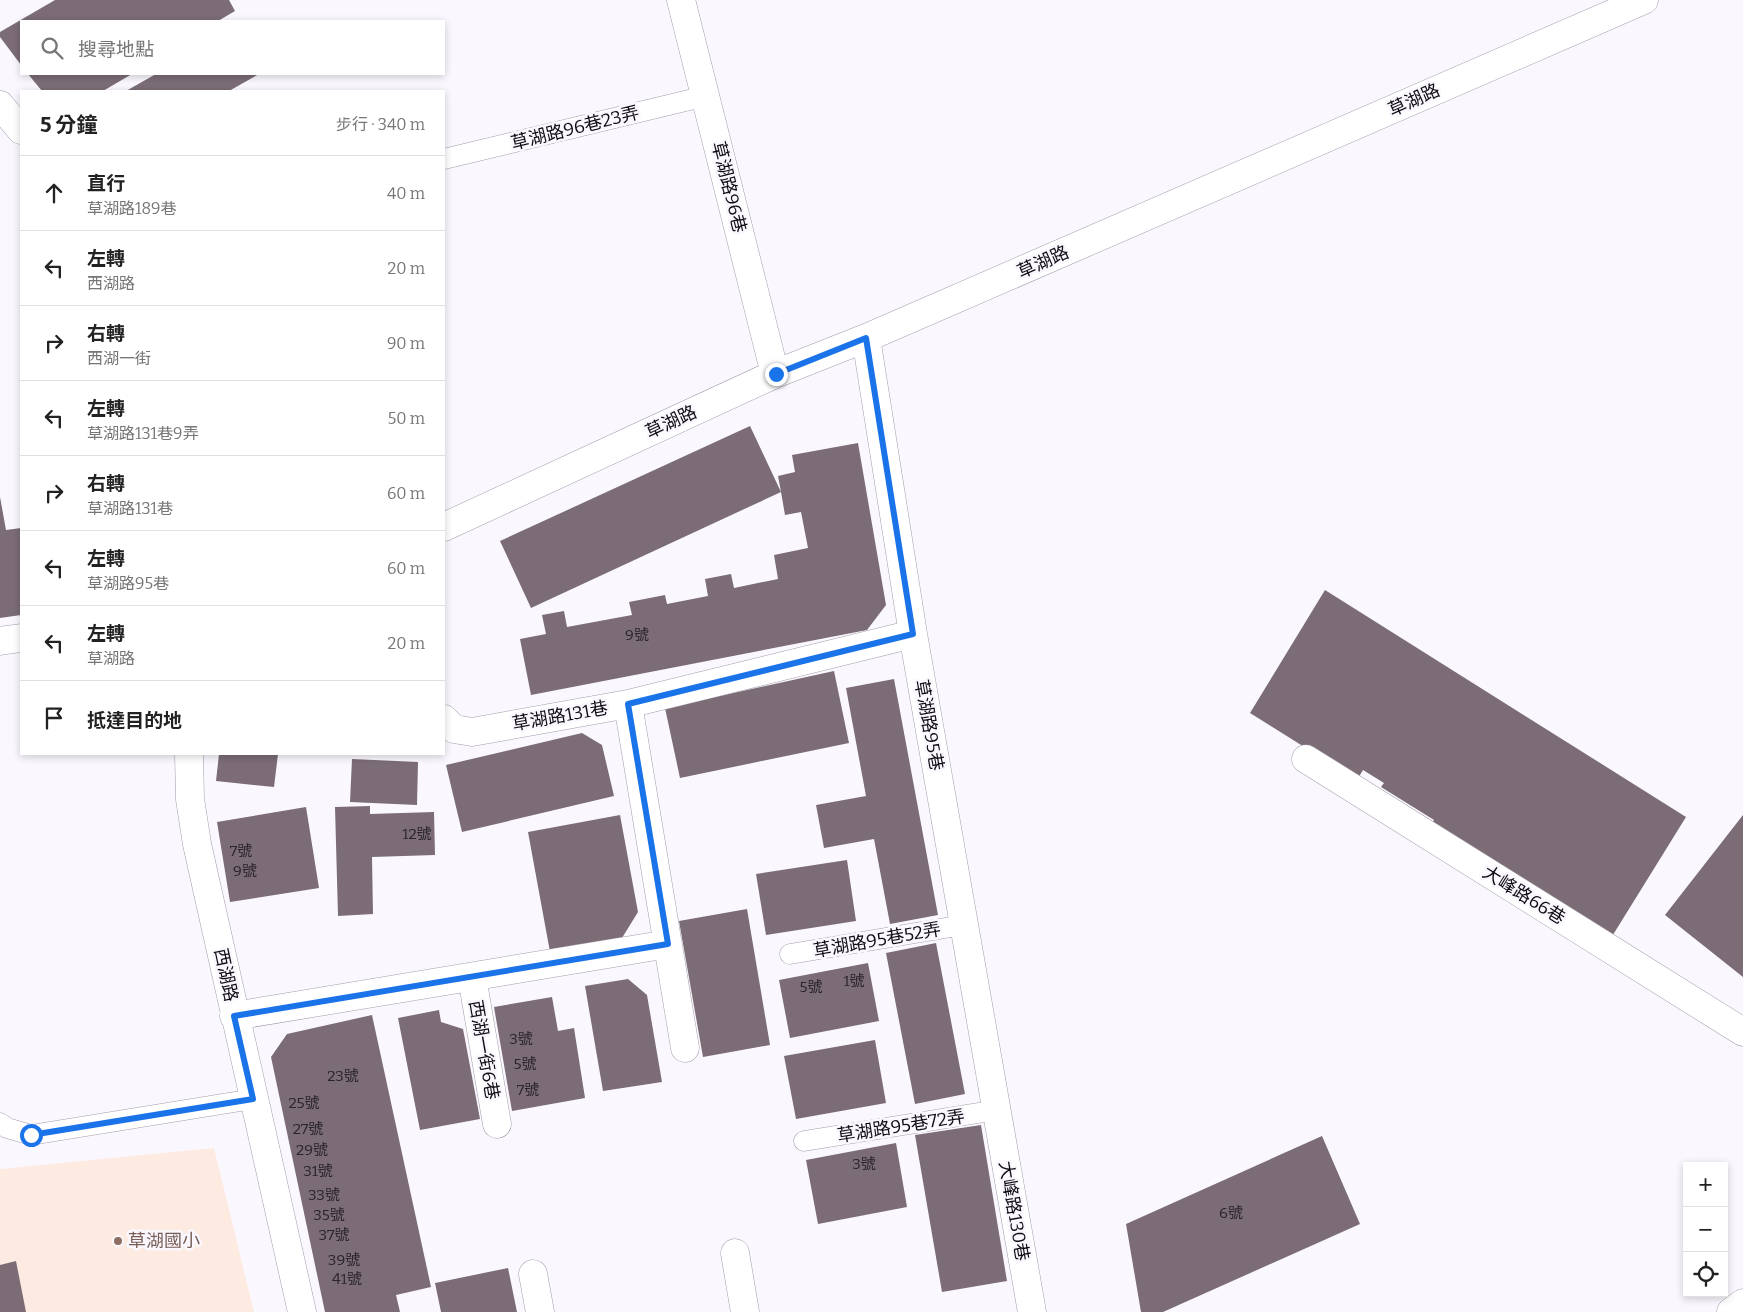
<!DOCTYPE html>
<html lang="zh-TW">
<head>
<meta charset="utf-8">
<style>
  body { margin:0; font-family:Bitter,"Noto Sans TC",serif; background:#f6f6f6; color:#222 }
  .controls { position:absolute; right:15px; bottom:15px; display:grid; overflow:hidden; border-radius:0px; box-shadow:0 2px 8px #0003 }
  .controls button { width:45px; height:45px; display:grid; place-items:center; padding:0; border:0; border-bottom:1px solid #e0e0e0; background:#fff; color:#222; font:25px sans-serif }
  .stop { position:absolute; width:15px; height:15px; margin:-11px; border:4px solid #1a73e8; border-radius:50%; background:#fff }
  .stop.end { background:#1a73e8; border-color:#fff; box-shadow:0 1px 5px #0008 }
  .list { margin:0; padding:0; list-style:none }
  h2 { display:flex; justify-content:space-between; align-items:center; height:65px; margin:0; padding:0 20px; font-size:21px }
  h2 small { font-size:16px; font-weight:400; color:#767676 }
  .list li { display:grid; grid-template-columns:32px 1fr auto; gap:15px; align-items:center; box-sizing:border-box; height:75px; padding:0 20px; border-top:1px solid #e0e0e0 }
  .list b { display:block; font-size:19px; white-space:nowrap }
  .list p { margin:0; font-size:16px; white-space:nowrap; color:#767676 }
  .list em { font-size:16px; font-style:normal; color:#767676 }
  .icon { flex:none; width:28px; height:28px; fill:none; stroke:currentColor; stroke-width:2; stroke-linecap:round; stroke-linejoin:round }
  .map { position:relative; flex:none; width:1743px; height:1312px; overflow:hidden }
  .search { position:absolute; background:#fff; box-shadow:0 2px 8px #0003; left:20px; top:20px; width:425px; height:55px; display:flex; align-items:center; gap:12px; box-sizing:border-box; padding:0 18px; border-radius:0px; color:#767676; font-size:19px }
  .panel { position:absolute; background:#fff; box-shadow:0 2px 8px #0003; left:20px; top:90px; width:425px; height:665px; border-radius:0px }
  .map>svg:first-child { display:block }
</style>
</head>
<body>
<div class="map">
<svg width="1743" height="1312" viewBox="0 0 1743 1312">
  <rect width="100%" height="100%" fill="#faf8fe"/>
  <path fill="#fdebe1" d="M 214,1148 L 254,1312 L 0,1312 L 0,1169 Z"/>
  <path fill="#7b6c75" d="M 55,0 L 229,0 L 235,11 L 218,21 L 21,21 L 21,65 L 0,37 L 0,32 Z
    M 28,74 L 132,74 L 103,91 L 42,91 Z
    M 156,74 L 259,74 L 229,91 L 126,91 Z
    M 750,426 L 781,492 L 778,476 L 795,472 L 792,455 L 858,443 L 886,605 L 867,630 L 531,695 L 520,639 L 546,634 L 542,615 L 564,611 L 567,627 L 632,615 L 629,602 L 665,595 L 667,604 L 708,596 L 705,579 L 731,574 L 734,588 L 778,579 L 774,555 L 808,548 L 801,512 L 785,515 L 781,492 L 531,608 L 500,541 Z
    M 0,497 L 6,530 L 21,528 L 21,615 L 0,618 Z
    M 1325,590 L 1686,817 L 1611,938 L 1431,825 L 1434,820 L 1381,787 L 1384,783 L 1363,770 L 1357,780 L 1250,713 Z
    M 834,671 L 849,743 L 680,778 L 665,708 Z
    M 894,679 L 938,915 L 890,924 L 874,839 L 824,848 L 816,805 L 866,796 L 846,688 Z
    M 582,733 L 602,745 L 614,796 L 462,832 L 446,765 Z
    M 219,754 L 278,754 L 274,787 L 216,781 Z
    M 352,759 L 418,762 L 417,805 L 350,802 Z
    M 370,806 L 370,814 L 434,812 L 435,855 L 372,857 L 373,914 L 338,916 L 335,807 Z
    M 306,807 L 319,888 L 230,902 L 217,822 Z
    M 620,815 L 638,912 L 622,938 L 550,952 L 528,832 Z
    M 1743,815 L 1743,977 L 1665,915 Z
    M 847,860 L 856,921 L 766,935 L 756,874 Z
    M 747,909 L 770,1045 L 703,1057 L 679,921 Z
    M 936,943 L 965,1094 L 915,1104 L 886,953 Z
    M 868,963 L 879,1021 L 790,1038 L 779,980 Z
    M 628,979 L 647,995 L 662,1082 L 603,1091 L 585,986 Z
    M 552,997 L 558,1031 L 574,1028 L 585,1098 L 512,1111 L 494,1007 Z
    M 439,1010 L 441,1022 L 463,1029 L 480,1119 L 420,1130 L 398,1018 Z
    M 372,1015 L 431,1287 L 396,1295 L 400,1312 L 325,1312 L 271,1057 L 287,1034 Z
    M 875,1040 L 886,1103 L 796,1119 L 784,1056 Z
    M 981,1125 L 1007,1281 L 942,1292 L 915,1135 Z
    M 1322,1136 L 1360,1224 L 1163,1312 L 1141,1312 L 1126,1224 Z
    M 896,1143 L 907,1207 L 818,1224 L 806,1160 Z
    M 16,1261 L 26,1312 L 0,1312 L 0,1265 Z
    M 508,1268 L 517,1312 L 441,1312 L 435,1283 Z"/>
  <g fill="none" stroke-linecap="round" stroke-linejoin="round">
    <g stroke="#a39dac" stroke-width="21">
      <path id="lane" d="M 444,159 L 706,96
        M 790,954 L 963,925
        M 0,1123 L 7,1128 L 31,1135 L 253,1099
        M 804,1141 L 997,1110"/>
    </g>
    <g stroke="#a39dac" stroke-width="29">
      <path id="street" d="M 681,0 L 775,374
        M 866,338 L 913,634 L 1032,1312
        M 444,527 L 775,374 L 866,338 L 1644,0
        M 0,641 L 21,638
        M 628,704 L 685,1048
        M 444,719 L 454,729 L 472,732 L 628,704 L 913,634
        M 1306,759 L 1743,1032
        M 472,977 L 497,1124
        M 234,1016 L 668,944
        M 735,1253 L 745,1312
        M 533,1274 L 540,1312"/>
    </g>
    <g stroke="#a39dac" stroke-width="29">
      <path id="secondary" d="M 0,105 L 21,130
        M 189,754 L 190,799 L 197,844 L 302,1312
        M 1731,1312 L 1743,1303"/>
    </g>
    <use href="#lane" stroke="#fff" stroke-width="20"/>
    <use href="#street" stroke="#fff" stroke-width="28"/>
    <use href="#secondary" stroke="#fff" stroke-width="28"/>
  </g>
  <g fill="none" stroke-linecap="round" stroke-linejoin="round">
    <path stroke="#1a73e8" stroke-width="6" d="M 31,1135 L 253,1099 L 234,1016 L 668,944 L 628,704 L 913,634 L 866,338 L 776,374"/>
  </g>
  <circle fill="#8d6e63" stroke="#faf8fe" stroke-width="2" cx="118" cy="1241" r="5"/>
  <g text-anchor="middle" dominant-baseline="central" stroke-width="5" stroke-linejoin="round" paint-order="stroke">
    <g font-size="15" fill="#2a252b">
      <text x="637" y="635">9號</text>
      <text x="417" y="834">12號</text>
      <text x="241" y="851">7號</text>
      <text x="245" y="871">9號</text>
      <text x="854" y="981">1號</text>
      <text x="811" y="987">5號</text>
      <text x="521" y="1039">3號</text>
      <text x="525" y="1064">5號</text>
      <text x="343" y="1076">23號</text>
      <text x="528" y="1090">7號</text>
      <text x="304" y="1103">25號</text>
      <text x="308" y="1129">27號</text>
      <text x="312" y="1150">29號</text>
      <text x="864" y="1164">3號</text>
      <text x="318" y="1171">31號</text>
      <text x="324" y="1195">33號</text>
      <text x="1231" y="1213">6號</text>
      <text x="329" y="1215">35號</text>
      <text x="334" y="1235">37號</text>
      <text x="344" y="1260">39號</text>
      <text x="347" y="1279">41號</text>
    </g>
    <g font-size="18" fill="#0f0d12" stroke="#faf8fe">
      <text transform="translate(1414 100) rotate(-24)">草湖路</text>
      <text transform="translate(575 128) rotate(-14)">草湖路96巷23弄</text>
      <text transform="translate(729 187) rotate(76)">草湖路96巷</text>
      <text transform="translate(1043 262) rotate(-24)">草湖路</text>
      <text transform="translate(671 422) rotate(-25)">草湖路</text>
      <text transform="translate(560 716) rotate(-10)">草湖路131巷</text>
      <text transform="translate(929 725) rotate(80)">草湖路95巷</text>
      <text transform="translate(1524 895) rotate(32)">大峰路66巷</text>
      <text transform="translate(877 940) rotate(-10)">草湖路95巷52弄</text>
      <text transform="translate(226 975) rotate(78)">西湖路</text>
      <text transform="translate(484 1050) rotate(80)">西湖一街6巷</text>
      <text transform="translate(901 1126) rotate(-9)">草湖路95巷72弄</text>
      <text transform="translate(1014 1211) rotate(80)">大峰路130巷</text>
    </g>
    <g font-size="18" fill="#785e54" stroke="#faf8fe" text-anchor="start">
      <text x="128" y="1241">草湖國小</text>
    </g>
  </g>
</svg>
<div class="controls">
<button>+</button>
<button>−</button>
<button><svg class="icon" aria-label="locate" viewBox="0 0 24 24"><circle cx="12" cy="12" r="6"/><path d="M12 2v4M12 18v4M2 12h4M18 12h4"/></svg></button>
</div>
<div class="stop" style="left:31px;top:1135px"></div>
<div class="stop end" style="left:776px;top:374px"></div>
<div class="search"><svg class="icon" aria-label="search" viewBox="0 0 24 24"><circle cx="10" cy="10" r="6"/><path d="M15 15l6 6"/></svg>搜尋地點</div>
<section class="panel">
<h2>5 分鐘<small>步行 · 340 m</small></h2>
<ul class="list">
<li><svg class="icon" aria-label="ahead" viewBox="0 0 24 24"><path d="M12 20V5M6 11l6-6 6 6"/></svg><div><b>直行</b><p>草湖路189巷</p></div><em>40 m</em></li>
<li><svg class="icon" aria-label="left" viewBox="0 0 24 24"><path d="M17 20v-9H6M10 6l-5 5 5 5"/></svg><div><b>左轉</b><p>西湖路</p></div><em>20 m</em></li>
<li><svg class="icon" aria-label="right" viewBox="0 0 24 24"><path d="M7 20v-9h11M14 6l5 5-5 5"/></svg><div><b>右轉</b><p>西湖一街</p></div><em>90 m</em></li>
<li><svg class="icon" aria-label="left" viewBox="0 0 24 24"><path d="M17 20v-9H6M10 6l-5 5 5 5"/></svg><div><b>左轉</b><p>草湖路131巷9弄</p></div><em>50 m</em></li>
<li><svg class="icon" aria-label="right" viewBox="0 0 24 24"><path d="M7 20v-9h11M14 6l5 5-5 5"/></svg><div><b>右轉</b><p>草湖路131巷</p></div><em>60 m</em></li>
<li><svg class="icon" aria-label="left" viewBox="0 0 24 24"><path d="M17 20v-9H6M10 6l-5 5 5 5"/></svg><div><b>左轉</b><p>草湖路95巷</p></div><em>60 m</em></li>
<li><svg class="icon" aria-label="left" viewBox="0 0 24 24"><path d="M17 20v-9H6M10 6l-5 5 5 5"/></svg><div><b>左轉</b><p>草湖路</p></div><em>20 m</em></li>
<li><svg class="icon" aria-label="arrive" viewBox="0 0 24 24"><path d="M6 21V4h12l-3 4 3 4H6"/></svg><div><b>抵達目的地</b></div></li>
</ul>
</section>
</div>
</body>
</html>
